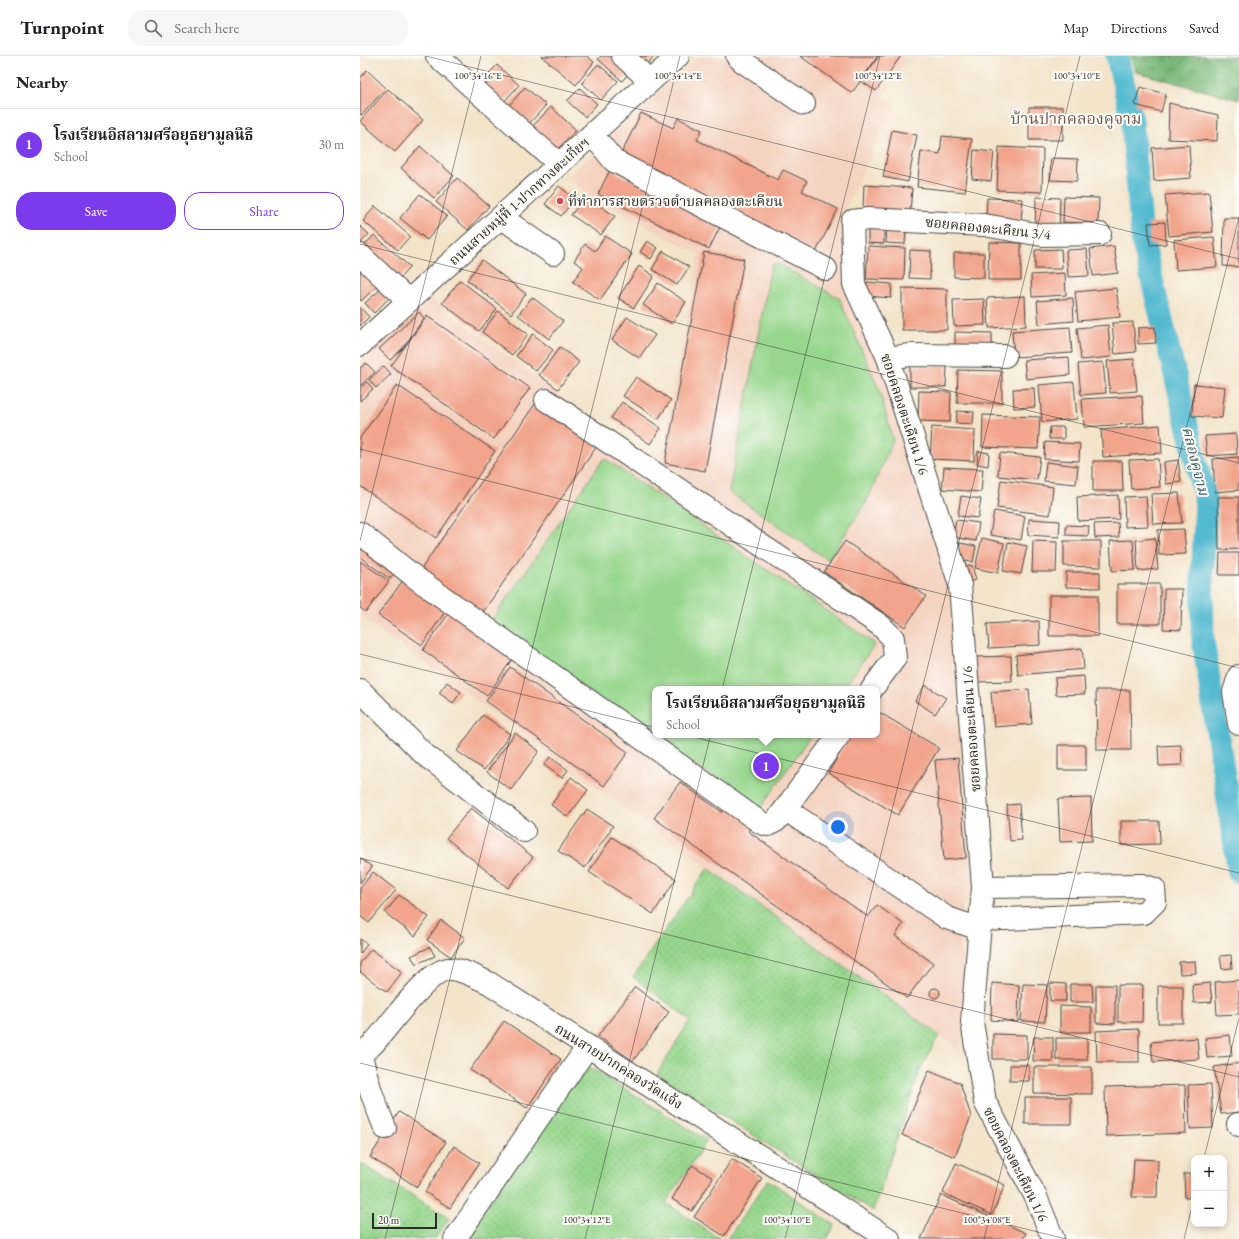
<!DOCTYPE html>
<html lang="en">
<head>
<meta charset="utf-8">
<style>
  body { margin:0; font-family:"EB Garamond","Noto Serif Thai",serif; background:#f6f6f6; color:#202124 }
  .controls { position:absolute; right:12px; bottom:12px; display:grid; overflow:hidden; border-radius:8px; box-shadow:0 2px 6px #0003 }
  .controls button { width:36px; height:36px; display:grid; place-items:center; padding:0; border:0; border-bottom:1px solid #e0e0e0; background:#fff; color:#202124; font:20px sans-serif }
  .scale { position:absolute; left:12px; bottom:10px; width:65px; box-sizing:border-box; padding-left:4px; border:2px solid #2b2b2b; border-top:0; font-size:11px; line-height:14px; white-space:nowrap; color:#2b2b2b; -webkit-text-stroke:3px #fdfcf7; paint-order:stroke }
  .you { position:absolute; left:478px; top:771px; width:14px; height:14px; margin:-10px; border:3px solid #fff; border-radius:50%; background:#1a73e8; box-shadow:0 0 0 6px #1a73e833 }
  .badge { display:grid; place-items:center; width:26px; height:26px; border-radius:50%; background:#7c3aed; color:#fff; font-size:13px; font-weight:700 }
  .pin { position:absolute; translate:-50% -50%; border:2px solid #fff; box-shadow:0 1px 4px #0006 }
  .popup { position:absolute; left:292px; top:630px; width:228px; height:52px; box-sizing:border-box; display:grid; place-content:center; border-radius:8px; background:#fff; filter:drop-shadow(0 1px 3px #0005); font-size:13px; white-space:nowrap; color:#757577 }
  .popup b { font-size:15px; color:#202124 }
  .popup::after { content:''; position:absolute; left:50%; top:100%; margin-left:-8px; border:8px solid transparent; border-top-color:#fff }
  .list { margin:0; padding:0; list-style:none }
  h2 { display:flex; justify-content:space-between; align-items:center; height:52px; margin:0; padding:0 16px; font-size:17px }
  h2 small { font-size:13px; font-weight:400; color:#757577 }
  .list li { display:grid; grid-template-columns:26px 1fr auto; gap:12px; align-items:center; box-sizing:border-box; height:72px; padding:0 16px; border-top:1px solid #e0e0e0 }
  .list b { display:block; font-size:15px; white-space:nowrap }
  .list p { margin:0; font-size:13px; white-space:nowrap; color:#757577 }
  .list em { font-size:13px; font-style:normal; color:#757577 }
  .actions { display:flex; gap:8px; padding:12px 16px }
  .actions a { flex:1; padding:9px 0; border:1px solid #7c3aed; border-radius:16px; text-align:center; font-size:14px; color:#7c3aed }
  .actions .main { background:#7c3aed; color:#fff }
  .icon { flex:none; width:22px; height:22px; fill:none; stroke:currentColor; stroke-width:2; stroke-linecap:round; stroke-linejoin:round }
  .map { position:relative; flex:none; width:879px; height:1183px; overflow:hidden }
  header { display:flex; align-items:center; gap:24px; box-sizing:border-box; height:56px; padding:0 20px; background:#fff; border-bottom:1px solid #e0e0e0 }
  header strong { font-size:19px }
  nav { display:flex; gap:22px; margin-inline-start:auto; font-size:14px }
  .search { width:280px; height:36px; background:#f6f6f6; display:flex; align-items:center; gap:10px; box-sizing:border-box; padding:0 14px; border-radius:16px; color:#757577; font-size:15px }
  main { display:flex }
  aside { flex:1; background:#fff }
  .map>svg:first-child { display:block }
</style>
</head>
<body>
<header>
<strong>Turnpoint</strong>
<div class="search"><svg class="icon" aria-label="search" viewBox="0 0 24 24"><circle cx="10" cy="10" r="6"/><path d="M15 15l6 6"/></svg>Search here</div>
<nav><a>Map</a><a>Directions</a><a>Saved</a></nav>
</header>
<main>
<aside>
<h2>Nearby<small></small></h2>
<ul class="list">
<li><span class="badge">1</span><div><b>โรงเรียนอิสลามศรีอยุธยามูลนิธิ</b><p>School</p></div><em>30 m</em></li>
</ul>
<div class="actions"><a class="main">Save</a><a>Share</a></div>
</aside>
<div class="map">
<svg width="879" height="1183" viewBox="0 0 879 1183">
  <defs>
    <pattern id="grass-dots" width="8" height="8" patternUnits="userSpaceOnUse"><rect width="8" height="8" fill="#97d78d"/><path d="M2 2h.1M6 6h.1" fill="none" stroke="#82b97a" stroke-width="1.8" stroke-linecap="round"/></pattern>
    <pattern id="forest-crowns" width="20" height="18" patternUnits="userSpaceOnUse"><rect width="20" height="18" fill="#79b878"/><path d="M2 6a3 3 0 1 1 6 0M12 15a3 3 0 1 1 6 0" fill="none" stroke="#639663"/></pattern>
  </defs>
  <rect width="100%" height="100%" fill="#fdfcf7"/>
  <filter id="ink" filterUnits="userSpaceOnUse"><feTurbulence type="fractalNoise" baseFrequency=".025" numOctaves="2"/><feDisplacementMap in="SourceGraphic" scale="8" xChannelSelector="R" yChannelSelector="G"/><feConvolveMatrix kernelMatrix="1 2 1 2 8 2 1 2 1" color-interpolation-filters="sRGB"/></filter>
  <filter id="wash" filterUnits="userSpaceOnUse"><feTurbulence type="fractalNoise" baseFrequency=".012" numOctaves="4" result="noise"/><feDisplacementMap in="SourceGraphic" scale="16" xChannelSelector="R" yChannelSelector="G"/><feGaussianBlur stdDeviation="0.9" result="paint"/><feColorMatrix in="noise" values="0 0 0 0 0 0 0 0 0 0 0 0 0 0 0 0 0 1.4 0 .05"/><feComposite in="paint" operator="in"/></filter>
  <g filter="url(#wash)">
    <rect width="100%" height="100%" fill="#f3e4ca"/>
    <path fill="#f4d3c1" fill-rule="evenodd" d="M 339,0 L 549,0 L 524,40 L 536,47 L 484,155 L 488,236 L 530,331 L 589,530 L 615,834 L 603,850 L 600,898 L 609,907 L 600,994 L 0,560 L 0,309 L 71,243 L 208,346 L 300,409 L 339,198 L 233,142 L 207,121 ZM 295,633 L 517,633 L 517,679 L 295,679 Z"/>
    <path fill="url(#grass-dots)" stroke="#61815c" d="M 348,812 L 579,979 L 560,1014 L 513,1155 L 297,1018 L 330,964 L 273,921 Z
      M 221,1012 L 231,1012 L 347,1084 L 306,1147 L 360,1183 L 104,1183 Z
      M 0,1107 L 89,1162 L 75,1183 L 0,1183 Z
      M 408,1124 L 475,1169 L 467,1183 L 367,1183 Z"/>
    <path fill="url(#forest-crowns)" stroke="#527252" d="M 770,0 L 879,0 L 879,44 L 776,16 Z"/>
    <path fill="#97d78d" stroke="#61815c" d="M 416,207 L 479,242 L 519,333 L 533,384 L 506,447 L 468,504 L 369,436 L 411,210 Z
      M 244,402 L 515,588 L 483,633 L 295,633 L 295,679 L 451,679 L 400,753 L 130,567 Z"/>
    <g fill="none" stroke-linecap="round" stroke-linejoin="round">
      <path stroke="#53bad0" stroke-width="23" d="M 757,0 L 772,64 L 782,182 L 846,447 L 842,523 L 843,584 L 879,816"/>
    </g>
    <g id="blocks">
      <path fill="#f2a58c" d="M 181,0 L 227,0 L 234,6 L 216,29 Z
        M 241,0 L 254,0 L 271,15 L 262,25 L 238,3 Z
        M 279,0 L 294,0 L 287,8 Z
        M 440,0 L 518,0 L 492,37 Z
        M 519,0 L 541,0 L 516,35 L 501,25 Z
        M 238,8 L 258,25 L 241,44 L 222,27 Z
        M 137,9 L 159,29 L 143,47 L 120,27 Z
        M 7,14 L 26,32 L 2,59 L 0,58 L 0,22 Z
        M 165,31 L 186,49 L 167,70 L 146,53 Z
        M 780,31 L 806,38 L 801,56 L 775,49 Z
        M 220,32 L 237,48 L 225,61 L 207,45 Z
        M 28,33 L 63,64 L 35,96 L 0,65 Z
        M 809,47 L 858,59 L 857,85 L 808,83 Z
        M 191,51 L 216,74 L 194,97 L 169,74 Z
        M 669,51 L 703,51 L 703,84 L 669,84 Z
        M 281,57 L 313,72 L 318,62 L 342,74 L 337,84 L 418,124 L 423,114 L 447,125 L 442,135 L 478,153 L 456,196 L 260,100 Z
        M 532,74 L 557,79 L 548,126 L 523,121 Z
        M 582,80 L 612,83 L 605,136 L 557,131 L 561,95 L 580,98 Z
        M 829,89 L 831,122 L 794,125 L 792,92 Z
        M 60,90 L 94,120 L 74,142 L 41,112 Z
        M 639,91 L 683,93 L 682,136 L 637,134 Z
        M 614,94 L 634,96 L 631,125 L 612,123 Z
        M 691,102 L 718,103 L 717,125 L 690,124 Z
        M 250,114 L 361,169 L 349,193 L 238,138 Z
        M 97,122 L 129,150 L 108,174 L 76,146 Z
        M 504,129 L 552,132 L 550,157 L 503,153 Z
        M 199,130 L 215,143 L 201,160 L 185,148 Z
        M 849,136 L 853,176 L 809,180 L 805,139 Z
        M 60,138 L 87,160 L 67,184 L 40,162 Z
        M 225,140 L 255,160 L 241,179 L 211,159 Z
        M 676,141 L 700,142 L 699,173 L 675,172 Z
        M 704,141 L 739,142 L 738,168 L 703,166 Z
        M 627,142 L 663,143 L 661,165 L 626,164 Z
        M 15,150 L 50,180 L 38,194 L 3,165 Z
        M 864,162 L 879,162 L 879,211 L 863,210 Z
        M 805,166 L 806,188 L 790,189 L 788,167 Z
        M 0,170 L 9,178 L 0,188 Z
        M 508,171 L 524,171 L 524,188 L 508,187 Z
        M 527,172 L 546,173 L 545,188 L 526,187 Z
        M 14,179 L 50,211 L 38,224 L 2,192 Z
        M 245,180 L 272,198 L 240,244 L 213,226 L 223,211 L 214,205 L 225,188 L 235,195 Z
        M 854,181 L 857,211 L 816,214 L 814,184 Z
        M 287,185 L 298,192 L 291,203 L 280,196 Z
        M 629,186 L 661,187 L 661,224 L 628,224 Z
        M 508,190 L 545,192 L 544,224 L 506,223 Z
        M 754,190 L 758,217 L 733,220 L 730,193 Z
        M 701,193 L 702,213 L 675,213 L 675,194 Z
        M 727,193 L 729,220 L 708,221 L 706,194 Z
        M 550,194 L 571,195 L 570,223 L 549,222 Z
        M 303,195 L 329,211 L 317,229 L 292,213 Z
        M 344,196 L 384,203 L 345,415 L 305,407 Z
        M 594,197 L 624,197 L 624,222 L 594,221 Z
        M 122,204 L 166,238 L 151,258 L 107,224 Z
        M 0,209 L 19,228 L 1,245 L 0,244 Z
        M 279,210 L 294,220 L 274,252 L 258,242 Z
        M 705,217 L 706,239 L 672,241 L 671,219 Z
        M 100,224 L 137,253 L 119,275 L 82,247 Z
        M 507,226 L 532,228 L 531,242 L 506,240 Z
        M 298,227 L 326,246 L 312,268 L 283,249 Z
        M 23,231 L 31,240 L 14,257 L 5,247 Z
        M 542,232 L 587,233 L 587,274 L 542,274 Z
        M 756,232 L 760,261 L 718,265 L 715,236 Z
        M 665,240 L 666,270 L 629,272 L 627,242 Z
        M 172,241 L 203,265 L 189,283 L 158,259 Z
        M 713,242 L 714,265 L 679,268 L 677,245 Z
        M 624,243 L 625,269 L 594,270 L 593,244 Z
        M 0,251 L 9,261 L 0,270 Z
        M 138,255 L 168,278 L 152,299 L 122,276 Z
        M 59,256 L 64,262 L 42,293 L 30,304 L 19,293 Z
        M 67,260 L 170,332 L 134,383 L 31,310 Z
        M 267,261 L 295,279 L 279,302 L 252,284 Z
        M 773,266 L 776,296 L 755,298 L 752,267 Z
        M 748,269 L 751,301 L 721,304 L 717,272 Z
        M 710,271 L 712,297 L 654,301 L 652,275 Z
        M 795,271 L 796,287 L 778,288 L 778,272 Z
        M 595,276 L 632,277 L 632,292 L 595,291 Z
        M 173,278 L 193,294 L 176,315 L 156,300 Z
        M 200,291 L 219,306 L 198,333 L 179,319 Z
        M 709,301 L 710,319 L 666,323 L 664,304 Z
        M 774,303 L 777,335 L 750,337 L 747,305 Z
        M 743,306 L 746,337 L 721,339 L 718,308 Z
        M 6,307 L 15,316 L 0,330 L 0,312 Z
        M 24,310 L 31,318 L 16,332 L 9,324 Z
        M 550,310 L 587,310 L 586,331 L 550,331 Z
        M 598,314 L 642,315 L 642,347 L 597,347 Z
        M 276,321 L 311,344 L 298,363 L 263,340 Z
        M 7,326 L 13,333 L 0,345 L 0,332 Z
        M 714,326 L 717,363 L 682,366 L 679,329 Z
        M 834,328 L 865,331 L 862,362 L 832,360 Z
        M 37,329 L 135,395 L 76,482 L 0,430 L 0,382 Z
        M 674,332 L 675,351 L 654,352 L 653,333 Z
        M 559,335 L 591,336 L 590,366 L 558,365 Z
        M 782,340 L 784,367 L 724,371 L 722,343 Z
        M 262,346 L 301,372 L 290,388 L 251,362 Z
        M 175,348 L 237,390 L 121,559 L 59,516 Z
        M 597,355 L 614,356 L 613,368 L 596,367 Z
        M 623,359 L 680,361 L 678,393 L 622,391 Z
        M 800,369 L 802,397 L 743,401 L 741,374 Z
        M 572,371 L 615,374 L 614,405 L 570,403 Z
        M 690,371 L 704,371 L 704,383 L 689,383 Z
        M 876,378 L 877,398 L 847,400 L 845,380 Z
        M 685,386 L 720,388 L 719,405 L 684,403 Z
        M 618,395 L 629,397 L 628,410 L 617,408 Z
        M 640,397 L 680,401 L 677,424 L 638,420 Z
        M 879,401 L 879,434 L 855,436 L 853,403 Z
        M 798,403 L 800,431 L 771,433 L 769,404 Z
        M 818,404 L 821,426 L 806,428 L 804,406 Z
        M 733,405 L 762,405 L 763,435 L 733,435 Z
        M 686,406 L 718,410 L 716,428 L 684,425 Z
        M 584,411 L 623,413 L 621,436 L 582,433 Z
        M 641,424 L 693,431 L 690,459 L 637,452 Z
        M 819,437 L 822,467 L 793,468 L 791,438 Z
        M 758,439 L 759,463 L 718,465 L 717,441 Z
        M 601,440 L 621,443 L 618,462 L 598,460 Z
        M 786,440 L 788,470 L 765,471 L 764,441 Z
        M 858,441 L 879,441 L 879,493 L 859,494 Z
        M 634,455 L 665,460 L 661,484 L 630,479 Z
        M 669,463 L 700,465 L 699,481 L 668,479 Z
        M 596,464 L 619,467 L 616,485 L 593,481 Z
        M 758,467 L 759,481 L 735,482 L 734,468 Z
        M 706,469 L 729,470 L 728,480 L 706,479 Z
        M 824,473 L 826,498 L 799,499 L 798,474 Z
        M 622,482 L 644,487 L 638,517 L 615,512 Z
        M 795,482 L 798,513 L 778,515 L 776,484 Z
        M 0,483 L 38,513 L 30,523 L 0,501 Z
        M 773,484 L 775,514 L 752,515 L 750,485 Z
        M 485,485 L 566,540 L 545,571 L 464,516 Z
        M 673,485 L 697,486 L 696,516 L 672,516 Z
        M 704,485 L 741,485 L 741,511 L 704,510 Z
        M 648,486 L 667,490 L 661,518 L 643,515 Z
        M 600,487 L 616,490 L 613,506 L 597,504 Z
        M 860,497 L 879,497 L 879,519 L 859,519 Z
        M 0,505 L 29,525 L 6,556 L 0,552 Z
        M 612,509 L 616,524 L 605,527 L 601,512 Z
        M 706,516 L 740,516 L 740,532 L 706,531 Z
        M 44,523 L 87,553 L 62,589 L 18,559 Z
        M 757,528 L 800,528 L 800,568 L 757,568 Z
        M 804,533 L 822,533 L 821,574 L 803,573 Z
        M 689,539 L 738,539 L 738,580 L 689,580 Z
        M 91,554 L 155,599 L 127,640 L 63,594 Z
        M 679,565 L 680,589 L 629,592 L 627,568 Z
        M 722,592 L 724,613 L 658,619 L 656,599 Z
        M 651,600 L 652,625 L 615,626 L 614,601 Z
        M 150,611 L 268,696 L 244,730 L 126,645 Z
        M 724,620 L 725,638 L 696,639 L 695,622 Z
        M 87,626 L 101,636 L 93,647 L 79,637 Z
        M 565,629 L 586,642 L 575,658 L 555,645 Z
        M 669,633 L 672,668 L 634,671 L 631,636 Z
        M 736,634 L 770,634 L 771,694 L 737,694 Z
        M 517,655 L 579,692 L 538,759 L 468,717 L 491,679 L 517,679 Z
        M 123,659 L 150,678 L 124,714 L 97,695 Z
        M 155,677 L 179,695 L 151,734 L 127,716 Z
        M 698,689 L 726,689 L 726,714 L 698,714 Z
        M 821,689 L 822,709 L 799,710 L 798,690 Z
        M 190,701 L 208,714 L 202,722 L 184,709 Z
        M 598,702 L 606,802 L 584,804 L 575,704 Z
        M 211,721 L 228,734 L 208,761 L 191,749 Z
        M 320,726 L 362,756 L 370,745 L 397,764 L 388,775 L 508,861 L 517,849 L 543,868 L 535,880 L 573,907 L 547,942 L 294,762 Z
        M 731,742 L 732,785 L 700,786 L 698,743 Z
        M 659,748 L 662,784 L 650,785 L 647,749 Z
        M 111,752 L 173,801 L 148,832 L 86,782 Z
        M 227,753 L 253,770 L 225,812 L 198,795 Z
        M 761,765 L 799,765 L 800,788 L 761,789 Z
        M 252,781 L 316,823 L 293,858 L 229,816 Z
        M 0,802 L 12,811 L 0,827 Z
        M 13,816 L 36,834 L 9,867 L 0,860 L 0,832 Z
        M 39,839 L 69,861 L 55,880 L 25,857 Z
        M 81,864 L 105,882 L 91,901 L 67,884 Z
        M 0,883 L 7,888 L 0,898 Z
        M 70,891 L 75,900 L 56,908 L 51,900 Z
        M 11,893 L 42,916 L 27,936 L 0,916 L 0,907 Z
        M 871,899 L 872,912 L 862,913 L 860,900 Z
        M 835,905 L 836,917 L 820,918 L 819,906 Z
        M 879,924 L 879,958 L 857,959 L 855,926 Z
        M 632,927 L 659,929 L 658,966 L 631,964 Z
        M 690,927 L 706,928 L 706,945 L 690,945 Z
        M 850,927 L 852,946 L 834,947 L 832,929 Z
        M 663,928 L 687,929 L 685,966 L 661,965 Z
        M 710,928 L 732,928 L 733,946 L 710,946 Z
        M 736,929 L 755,929 L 755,968 L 736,967 Z
        M 758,929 L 783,929 L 782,966 L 758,966 Z
        M 798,930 L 823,930 L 823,967 L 798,967 Z
        M 275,931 L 309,956 L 273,1005 L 238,980 Z
        M570 937a5 5 0 1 1 10 0a5 5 0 1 1-10 0Z
        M 700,950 L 731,951 L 731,976 L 700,976 Z
        M 144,965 L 201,1003 L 167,1052 L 110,1014 Z
        M 779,973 L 779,1006 L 737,1006 L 736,975 Z
        M 633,978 L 667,979 L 667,1003 L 633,1003 Z
        M 870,979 L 872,1000 L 847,1002 L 845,982 Z
        M 674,981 L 693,981 L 693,1005 L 673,1005 Z
        M 696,982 L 727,982 L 727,1004 L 696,1004 Z
        M 837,982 L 839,1003 L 793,1006 L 791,986 Z
        M 879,1007 L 879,1056 L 861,1058 L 854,1011 Z
        M 650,1009 L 669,1009 L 669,1025 L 650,1025 Z
        M 674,1011 L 732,1011 L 732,1038 L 674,1037 Z
        M 569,1014 L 600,1027 L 611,1060 L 595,1101 L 542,1079 Z
        M 851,1028 L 853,1072 L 830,1073 L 828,1029 Z
        M 825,1029 L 826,1077 L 746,1080 L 745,1031 Z
        M 665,1041 L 711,1041 L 711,1068 L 665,1068 Z
        M 39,1056 L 86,1086 L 57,1131 L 10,1101 Z
        M 94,1090 L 119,1107 L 90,1152 L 65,1136 Z
        M 372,1103 L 402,1122 L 364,1180 L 334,1161 Z
        M 774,1103 L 798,1104 L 797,1141 L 772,1141 Z
        M 596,1107 L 645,1129 L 632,1159 L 583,1137 Z
        M 332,1109 L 353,1122 L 332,1155 L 312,1143 Z
        M 824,1118 L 834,1118 L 834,1141 L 825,1142 Z
        M 581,1139 L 666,1177 L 663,1183 L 561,1183 Z"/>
    </g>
  </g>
  <g filter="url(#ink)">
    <use href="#blocks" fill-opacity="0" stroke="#494743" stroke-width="1"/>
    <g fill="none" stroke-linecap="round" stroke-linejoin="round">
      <g stroke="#494743" stroke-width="24">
        <path id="minor" d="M 77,0 L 199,108
          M 263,0 L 290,25
          M 377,0 L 382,5 L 444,48
          M 232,78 L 254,105 L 466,213
          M 141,161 L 193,198
          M 0,199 L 49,245
          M 0,289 L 318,0
          M 528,302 L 550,299 L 645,300
          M 186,344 L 520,569 L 533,582 L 535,602 L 512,633
          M 0,477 L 56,522 L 401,767 L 408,769 L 416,765 L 425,753 L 587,862 L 620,873
          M 879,620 L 874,636 L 879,668
          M 0,634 L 65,699 L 164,775
          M 425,753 L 479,679
          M 620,864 L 784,857 L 795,846 L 794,833 L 782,829 L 623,831
          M 0,997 C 4,995 9,992 13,988 C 29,971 67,915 88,913 C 100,912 118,922 129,927 L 529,1183
          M 0,997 L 11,1036 L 25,1072
          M 878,1068 L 879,1069
          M 95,1183 L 228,990
          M 693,1183 L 676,1141 L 625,1046 L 612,966 L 623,831 L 600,529 L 528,302 L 494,228 L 492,165 L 508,163 L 624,169 L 682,179 L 740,178"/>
      </g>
      <use href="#minor" stroke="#fff" stroke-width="22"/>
    </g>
  </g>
  <path fill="none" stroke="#2b2b2b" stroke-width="1" stroke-opacity="0.45" d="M 66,0 L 879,203M 0,188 L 879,407M 0,393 L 879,612M 0,485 L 121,0M 0,598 L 879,817M 0,802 L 879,1021M 0,1007 L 706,1183M 844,1102 L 879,962M 25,1183 L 320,0M 225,1183 L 520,0M 425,1183 L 720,0M 624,1183 L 879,161M 824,1183 L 834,1142"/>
  <circle fill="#d1495b" stroke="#fdfcf7" stroke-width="1.5" cx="200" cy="145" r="4"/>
  <g text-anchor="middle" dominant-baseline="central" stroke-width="4" stroke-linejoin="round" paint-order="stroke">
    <g font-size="14" fill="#2b2b2b" stroke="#fdfcf7">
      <text transform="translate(159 145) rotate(-42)">ถนนสายหมู่ที่ 1-ปากทางตะเกี่ยฯ</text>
      <text transform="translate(628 172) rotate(6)">ซอยคลองตะเคียน 3/4</text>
      <text transform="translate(545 358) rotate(72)">ซอยคลองตะเคียน 1/6</text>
      <text transform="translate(611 673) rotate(-94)">ซอยคลองตะเคียน 1/6</text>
      <text transform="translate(259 1010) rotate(32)">ถนนสายปากคลองวัดแจ้ง</text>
      <text transform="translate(656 1108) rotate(63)">ซอยคลองตะเคียน 1/6</text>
    </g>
    <g font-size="14" fill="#2b2b2b" stroke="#fdfcf7" text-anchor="start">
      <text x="208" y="145">ที่ทำการสายตรวจตำบลคลองตะเคียน</text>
    </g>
    <g font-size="15" font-style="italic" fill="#395d65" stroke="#fdfcf7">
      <text transform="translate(836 405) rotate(76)">คลองคูจาม</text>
    </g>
    <g font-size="16" fill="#71564d" stroke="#fdfcf7">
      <text x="716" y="62">บ้านปากคลองคูจาม</text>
    </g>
  </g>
  <g font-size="10" text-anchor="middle" fill="#2b2b2b" stroke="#fdfcf7" stroke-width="4" stroke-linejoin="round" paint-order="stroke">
    <text x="118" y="23">100°34'16"E</text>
    <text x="318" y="23">100°34'14"E</text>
    <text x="518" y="23">100°34'12"E</text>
    <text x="717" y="23">100°34'10"E</text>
    <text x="227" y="1167">100°34'12"E</text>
    <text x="427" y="1167">100°34'10"E</text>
    <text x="627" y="1167">100°34'08"E</text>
  </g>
</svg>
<div class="controls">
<button>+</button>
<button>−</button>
</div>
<div class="scale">20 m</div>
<div class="you"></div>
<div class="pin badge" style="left:406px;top:710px">1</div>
<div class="popup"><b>โรงเรียนอิสลามศรีอยุธยามูลนิธิ</b>School</div>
</div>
</main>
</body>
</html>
